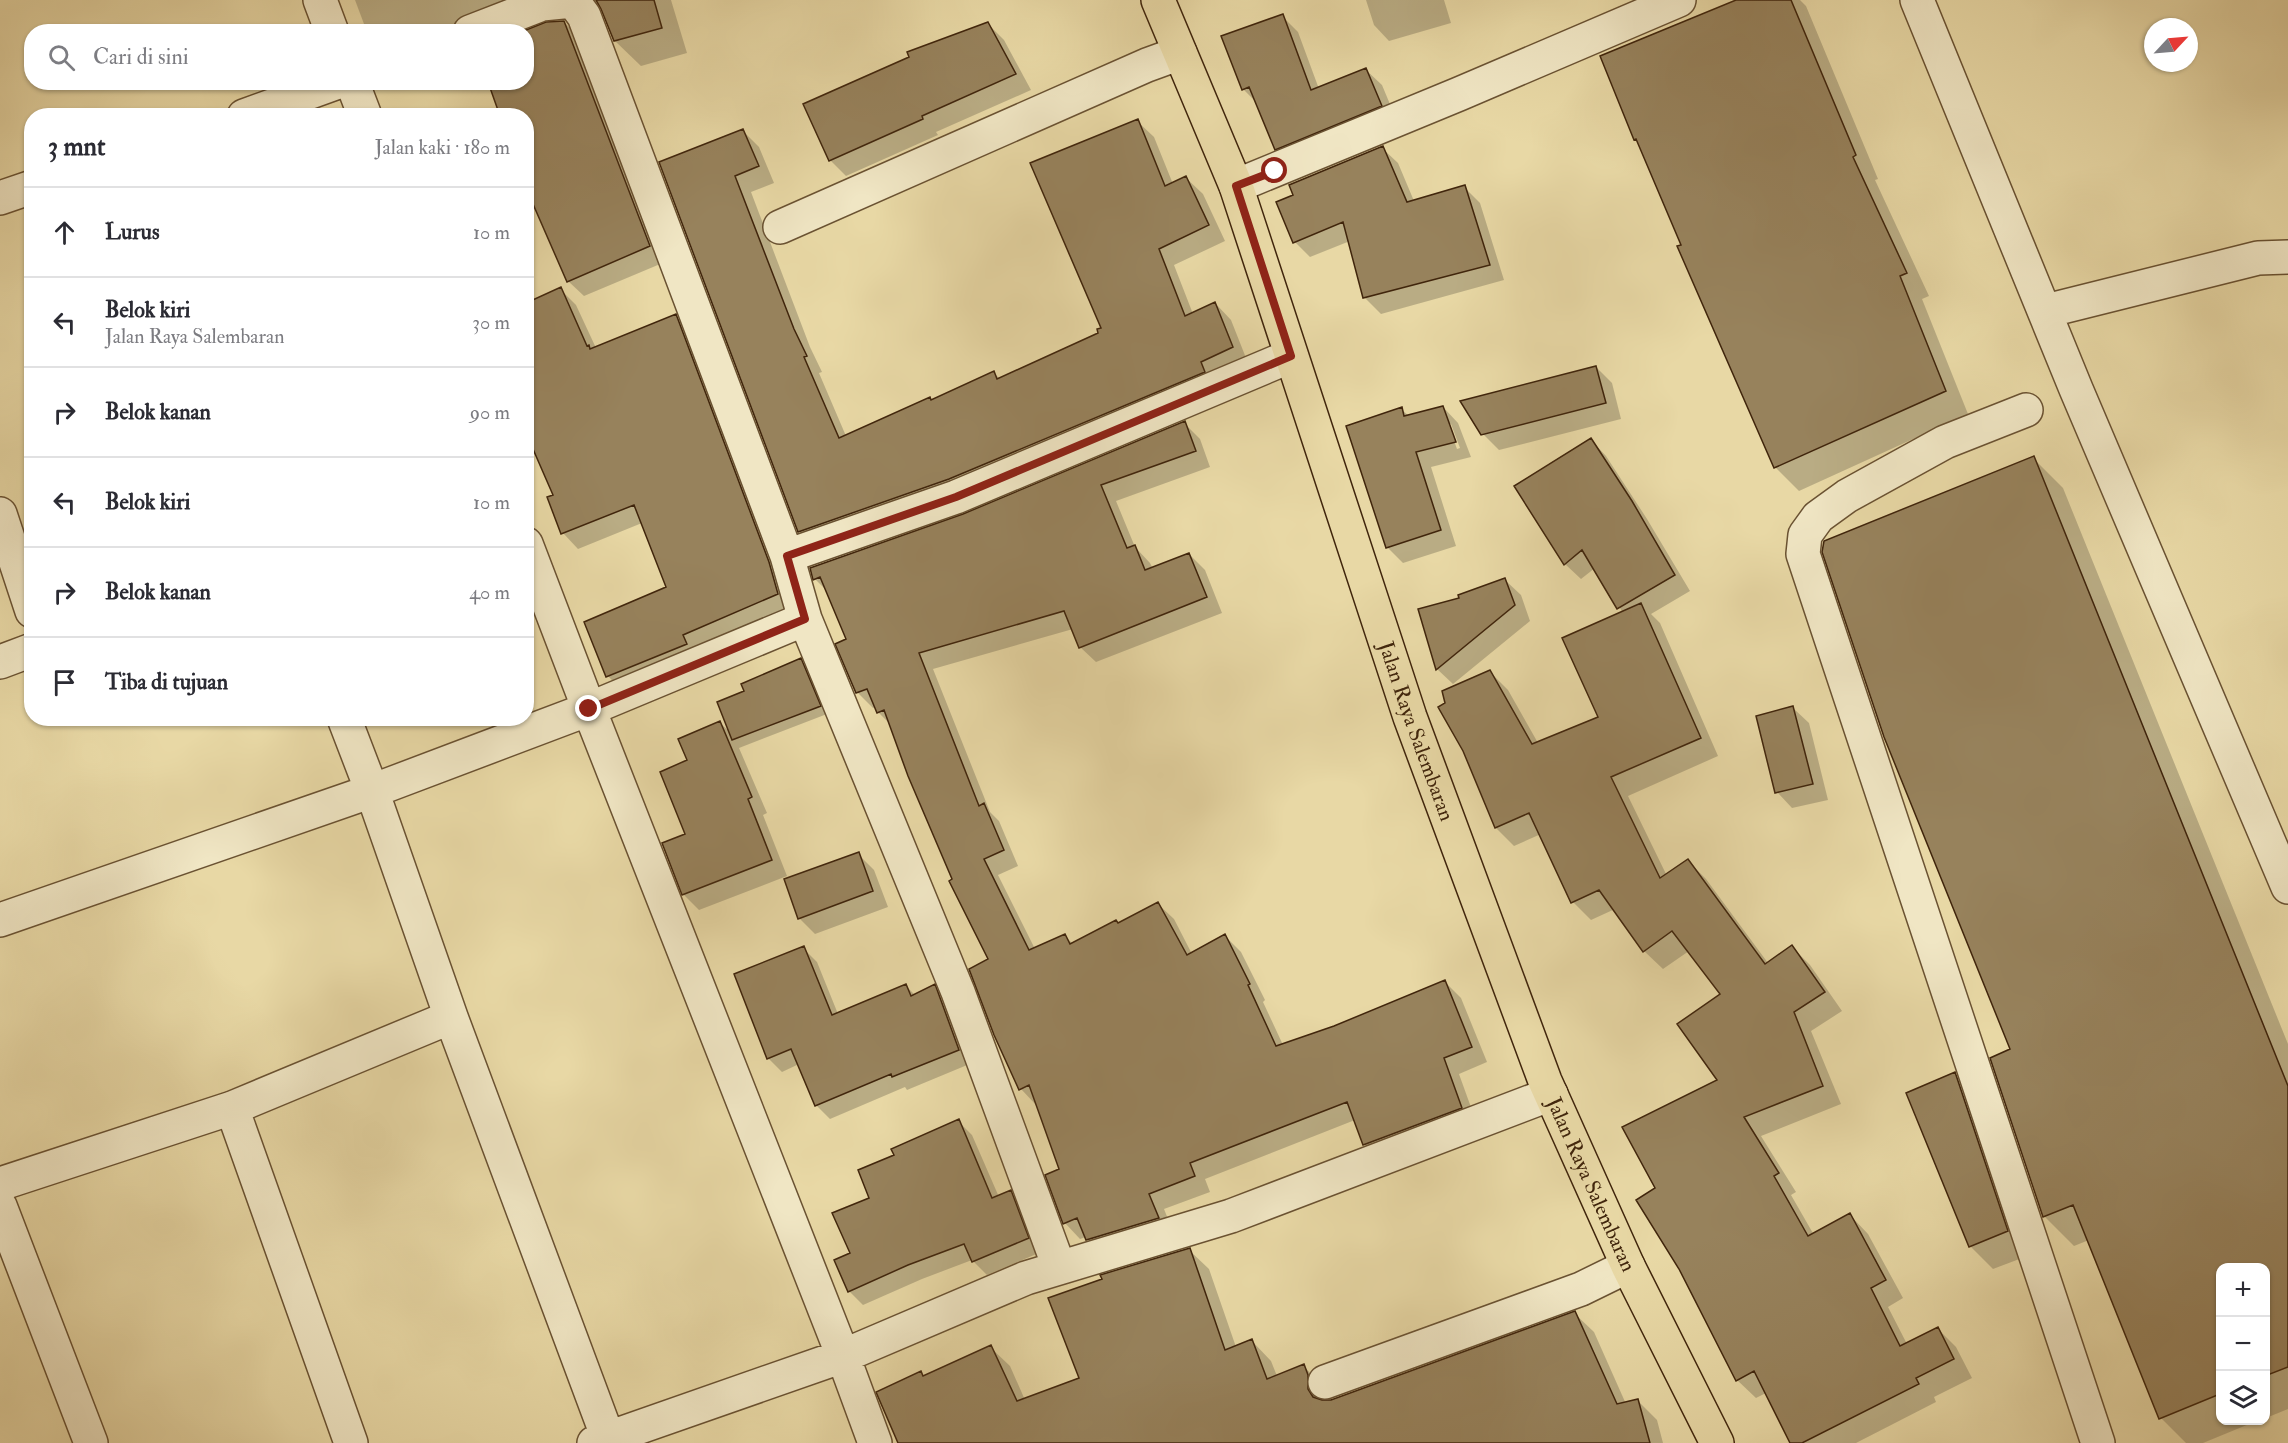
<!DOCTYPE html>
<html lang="id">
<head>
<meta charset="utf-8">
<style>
  body { margin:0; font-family:"IM FELL Double Pica",serif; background:#f2f2f3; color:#2b2b33 }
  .controls { position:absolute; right:18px; bottom:18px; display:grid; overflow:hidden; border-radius:12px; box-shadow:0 2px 4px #0004 }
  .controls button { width:54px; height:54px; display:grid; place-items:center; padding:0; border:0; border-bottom:2px solid #e1e1e2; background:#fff; color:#2b2b33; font:30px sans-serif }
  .compass { position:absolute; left:2144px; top:18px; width:54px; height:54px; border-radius:50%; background:#fff; box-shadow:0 2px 4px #0004; rotate:64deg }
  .stop { position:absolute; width:18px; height:18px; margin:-14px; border:4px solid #8f2418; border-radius:50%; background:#fff }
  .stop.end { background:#8f2418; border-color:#fff; box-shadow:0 2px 6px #0008 }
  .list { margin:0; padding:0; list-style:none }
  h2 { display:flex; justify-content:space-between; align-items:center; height:78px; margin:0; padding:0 24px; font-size:26px }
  h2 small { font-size:20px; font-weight:400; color:#7c7c81 }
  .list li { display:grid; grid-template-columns:39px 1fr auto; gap:18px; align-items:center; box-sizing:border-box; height:90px; padding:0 24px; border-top:2px solid #e1e1e2 }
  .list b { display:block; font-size:22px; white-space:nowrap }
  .list p { margin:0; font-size:20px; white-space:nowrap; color:#7c7c81 }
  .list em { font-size:20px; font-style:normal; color:#7c7c81 }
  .icon { flex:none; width:33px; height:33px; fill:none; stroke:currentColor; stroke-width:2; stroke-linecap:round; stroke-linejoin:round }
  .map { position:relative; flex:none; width:2288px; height:1443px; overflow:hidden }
  .search { position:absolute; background:#fff; box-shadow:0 2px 4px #0004; left:24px; top:24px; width:510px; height:66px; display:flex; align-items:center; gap:15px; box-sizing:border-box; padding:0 21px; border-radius:24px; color:#7c7c81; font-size:22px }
  .panel { position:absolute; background:#fff; box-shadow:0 2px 4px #0004; left:24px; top:108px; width:510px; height:618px; border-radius:24px }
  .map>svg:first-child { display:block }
</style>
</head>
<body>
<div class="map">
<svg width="2288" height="1443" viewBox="0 0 2288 1443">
  <rect width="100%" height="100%" fill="#e8d8a5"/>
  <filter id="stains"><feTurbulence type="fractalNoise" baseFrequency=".00333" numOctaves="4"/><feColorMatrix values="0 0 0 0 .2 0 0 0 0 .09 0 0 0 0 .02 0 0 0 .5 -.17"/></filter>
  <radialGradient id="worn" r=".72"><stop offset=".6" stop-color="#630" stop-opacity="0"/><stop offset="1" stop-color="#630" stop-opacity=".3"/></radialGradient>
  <path fill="#0003" fill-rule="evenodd" d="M 355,0 L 671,0 L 687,53 L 641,66 L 615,41 L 602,8 L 561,12 L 510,32 L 367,32 Z
    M 1366,0 L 1444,0 L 1451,23 L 1389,41 L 1374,25 Z
    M 1739,0 L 1800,0 L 1806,6 L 1878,179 L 1875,180 L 1929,296 L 1922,299 L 1968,414 L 1799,491 L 1776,468 L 1679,247 L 1683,245 L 1639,143 L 1636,139 Z
    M 1282,16 L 1298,32 L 1319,89 L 1366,70 L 1382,85 L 1397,121 L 1292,165 L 1276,149 L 1258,104 L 1243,89 Z
    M 564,22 L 580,38 L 665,262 L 584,296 L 568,281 L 526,82 Z
    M 988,24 L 1004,40 L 1031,90 L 936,132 L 938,135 L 846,176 L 830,160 Z
    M 1137,121 L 1154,137 L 1173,184 L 1186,178 L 1203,194 L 1225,241 L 1174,265 L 1193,314 L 1215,303 L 1231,320 L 1248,363 L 816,548 L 799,531 L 661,163 L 743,131 L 759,147 L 774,183 L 751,192 L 810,347 L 822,372 L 819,373 L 846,436 L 932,402 L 994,373 L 1000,379 L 1100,334 L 1103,328 Z
    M 1382,148 L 1398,163 L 1414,201 L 1464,187 L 1480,203 L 1504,280 L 1381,314 L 1365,298 L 1350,241 L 1310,257 L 1295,242 L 1295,196 Z
    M 560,289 L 576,305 L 596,348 L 676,316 L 691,332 L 793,610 L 623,692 L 608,676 L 668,588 L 642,523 L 578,549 L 563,533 L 555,496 L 530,436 L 526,436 L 526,304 Z
    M 1596,367 L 1612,383 L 1621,419 L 1499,450 L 1483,434 Z
    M 1443,407 L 1458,423 L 1471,457 L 1431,467 L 1456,546 L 1403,563 L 1387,547 L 1401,409 L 1409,416 ZM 1448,424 L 1451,424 L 1460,448 L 1457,449 Z
    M 1184,423 L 1200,439 L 1210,467 L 1116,501 L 1135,547 L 1150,563 L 1153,569 L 1189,554 L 1205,570 L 1222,613 L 1096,662 L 1080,647 L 1073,629 L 933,669 L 990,812 L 999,821 L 1018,866 L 998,875 L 1035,949 L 1065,936 L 1073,944 L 1118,925 L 1158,904 L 1174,919 L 1192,954 L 1225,936 L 1241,952 L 1265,1000 L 1263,1002 L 1283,1045 L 1334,1027 L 1445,982 L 1461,998 L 1487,1062 L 1459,1074 L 1477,1124 L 1380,1160 L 1364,1144 L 1355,1120 L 1205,1179 L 1210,1192 L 1164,1209 L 1174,1234 L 1103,1255 L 1086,1237 L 1080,1239 L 1065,1223 L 1061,1170 L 1036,1105 L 1021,1089 L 991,960 L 891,725 L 878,712 L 876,707 L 873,708 L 857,692 L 848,640 L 828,592 L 815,579 Z
    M 1591,440 L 1606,456 L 1647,519 L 1690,591 L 1651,614 L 1660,623 L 1718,756 L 1628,796 L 1667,876 L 1688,861 L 1706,879 L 1768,963 L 1792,947 L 1810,965 L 1842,1011 L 1811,1031 L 1841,1104 L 1761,1136 L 1796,1192 L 1791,1195 L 1814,1235 L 1850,1215 L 1868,1234 L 1903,1298 L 1888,1307 L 1907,1344 L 1937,1328 L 1956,1347 L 1972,1378 L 1934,1397 L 1936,1402 L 1856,1443 L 1791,1443 L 1766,1393 L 1756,1398 L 1737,1380 L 1657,1189 L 1719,1081 L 1722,995 L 1689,951 L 1663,969 L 1644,951 L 1615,909 L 1591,920 L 1573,902 L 1541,834 L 1514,846 L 1496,828 L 1489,671 L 1508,690 L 1538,743 L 1600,718 L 1623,613 L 1595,568 L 1581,579 L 1565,564 Z
    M 2033,458 L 2063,488 L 2288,1044 L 2288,1409 L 2266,1418 L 2266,1268 L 2220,1268 L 2220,1420 L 2259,1420 L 2203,1443 L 2186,1443 L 2161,1418 L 2089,1240 L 2074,1246 L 2044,1216 L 2012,1050 Z
    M 1505,580 L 1521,595 L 1530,621 L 1453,684 L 1437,669 L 1420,610 L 1461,599 Z
    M 800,660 L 808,668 L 827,714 L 739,748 L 767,813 L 763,815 L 787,876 L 699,910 L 683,894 L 689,761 L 720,723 L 731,733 L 746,692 Z
    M 1793,708 L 1809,723 L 1828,800 L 1792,808 L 1777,792 Z
    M 858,854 L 874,870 L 888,907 L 815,934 L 799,918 Z
    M 803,948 L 817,962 L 838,1014 L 905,985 L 915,995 L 934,986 L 948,1000 L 972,1063 L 907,1090 L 905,1087 L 830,1119 L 816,1105 L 799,1064 L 782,1072 L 768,1058 Z
    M 1955,1074 L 1978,1097 L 2030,1255 L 1993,1269 L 1970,1246 Z
    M 958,1121 L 972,1135 L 999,1197 L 1010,1192 L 1024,1205 L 1041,1252 L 987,1275 L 972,1260 L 922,1279 L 863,1305 L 849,1291 L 852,1254 L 871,1199 L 896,1156 Z
    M 1189,1250 L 1209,1269 L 1236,1347 L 1252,1341 L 1271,1361 L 1277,1376 L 1303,1366 L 1323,1385 L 1327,1402 L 1574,1313 L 1594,1332 L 1626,1404 L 1638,1401 L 1657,1420 L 1663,1443 L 904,1443 L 921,1373 L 925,1377 L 990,1347 L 1010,1366 L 1025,1400 L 1081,1379 Z"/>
  <path fill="#97825c" stroke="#40250c" stroke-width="1.5" d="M 596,0 L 654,0 L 662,28 L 614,41 L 601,9 Z
    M 1736,0 L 1791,0 L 1856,155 L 1853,157 L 1907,273 L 1900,276 L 1946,391 L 1774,468 L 1677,246 L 1681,245 L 1636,139 L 1634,140 L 1600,56 Z
    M 1283,14 L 1311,90 L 1366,68 L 1382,106 L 1275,150 L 1249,87 L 1242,90 L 1221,36 Z
    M 564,21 L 650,246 L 567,282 L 526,188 L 526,116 L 500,116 L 488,82 L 526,82 L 526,30 L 546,22 Z
    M 988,22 L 1016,74 L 922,116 L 923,119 L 829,161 L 803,104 L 909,57 L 907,52 Z
    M 1138,119 L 1165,186 L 1186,176 L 1209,225 L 1159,249 L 1185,316 L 1215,302 L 1233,347 L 1201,362 L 1205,372 L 949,479 L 798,532 L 659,162 L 743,129 L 759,166 L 735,176 L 794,329 L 807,356 L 804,357 L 839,438 L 930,397 L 931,400 L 994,371 L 997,379 L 1098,333 L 1097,329 L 1101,328 L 1030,163 Z
    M 1383,146 L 1407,202 L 1465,185 L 1490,265 L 1363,298 L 1343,222 L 1293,243 L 1276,202 L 1293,195 L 1289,185 Z
    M 561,287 L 587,346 L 589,345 L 590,349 L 676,314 L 769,562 L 778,594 L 683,635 L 687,644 L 606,677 L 584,622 L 666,587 L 634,505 L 561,534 L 547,497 L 553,495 L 526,433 L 526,303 Z
    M 1596,366 L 1606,403 L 1481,435 L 1460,401 Z
    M 1443,406 L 1456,442 L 1416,452 L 1441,530 L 1386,548 L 1346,426 L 1402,407 L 1404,416 Z
    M 1185,421 L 1196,451 L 1101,485 L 1127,548 L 1135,545 L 1145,570 L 1189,553 L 1207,597 L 1079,648 L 1064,611 L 919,653 L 979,806 L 984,803 L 1004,850 L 984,859 L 1029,950 L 1065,934 L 1070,944 L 1116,920 L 1118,923 L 1158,902 L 1187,955 L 1225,934 L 1250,984 L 1248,985 L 1276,1046 L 1334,1026 L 1445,980 L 1472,1047 L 1444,1058 L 1462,1108 L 1363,1145 L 1347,1102 L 1190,1163 L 1195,1176 L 1149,1194 L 1159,1218 L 1086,1240 L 1077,1218 L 1063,1224 L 1045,1175 L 1059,1169 L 1029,1085 L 1019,1090 L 994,1035 L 969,969 L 988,959 L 949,881 L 952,879 L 908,776 L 884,710 L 877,713 L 867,689 L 856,693 L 835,644 L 846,639 L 820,577 L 813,580 L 810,568 L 963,514 Z
    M 1591,438 L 1632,501 L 1675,575 L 1617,609 L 1582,550 L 1564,565 L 1514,486 Z
    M 2034,456 L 2288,1086 L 2288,1367 L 2265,1376 L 2265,1268 L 2220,1268 L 2220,1394 L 2159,1419 L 2073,1205 L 2043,1217 L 1990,1058 L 2010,1049 L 1884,737 L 1822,552 L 1824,541 Z
    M 1505,578 L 1515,605 L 1436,670 L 1418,609 L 1459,598 L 1458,595 Z
    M 1641,603 L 1701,738 L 1611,777 L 1660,878 L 1688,859 L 1765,964 L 1792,945 L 1825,992 L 1794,1012 L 1823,1086 L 1744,1117 L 1779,1173 L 1774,1176 L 1808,1236 L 1850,1213 L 1886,1280 L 1871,1288 L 1900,1346 L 1938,1327 L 1954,1359 L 1916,1378 L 1919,1384 L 1802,1443 L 1790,1443 L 1754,1371 L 1736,1381 L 1679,1269 L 1636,1200 L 1655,1188 L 1622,1127 L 1717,1080 L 1677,1024 L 1720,994 L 1672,931 L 1643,952 L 1599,890 L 1571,903 L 1529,813 L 1495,828 L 1463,751 L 1438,707 L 1445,703 L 1442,691 L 1490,670 L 1532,744 L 1598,717 L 1562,638 Z
    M 801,658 L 821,706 L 732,740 L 717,702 L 744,691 L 741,684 Z
    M 1793,706 L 1813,784 L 1775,793 L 1756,716 Z
    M 720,721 L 752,797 L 748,799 L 772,860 L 682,895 L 662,843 L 685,834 L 660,772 L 687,760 L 678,739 Z
    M 859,852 L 873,891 L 798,919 L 784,879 Z
    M 804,946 L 832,1015 L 906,984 L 911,996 L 935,984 L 959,1050 L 892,1077 L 891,1074 L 815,1106 L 791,1049 L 767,1059 L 734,974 Z
    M 1955,1072 L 2008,1231 L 1969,1247 L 1906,1093 Z
    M 959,1119 L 992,1198 L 1011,1190 L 1029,1238 L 972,1262 L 964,1244 L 908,1265 L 848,1292 L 834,1260 L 850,1253 L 832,1213 L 869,1198 L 858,1170 L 894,1155 L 891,1149 Z
    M 1190,1248 L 1225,1350 L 1252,1339 L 1267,1379 L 1304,1364 L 1308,1375 L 1308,1389 L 1313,1397 L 1322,1400 L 1331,1400 L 1575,1311 L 1617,1404 L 1638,1399 L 1650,1443 L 898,1443 L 876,1392 L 921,1371 L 923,1376 L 991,1345 L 1017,1401 L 1079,1378 L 1048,1298 L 1102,1279 L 1100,1275 Z"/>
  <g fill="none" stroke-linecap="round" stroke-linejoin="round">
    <g stroke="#6a5232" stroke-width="36">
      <path id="minor" d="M 320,0 L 332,32
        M 1917,0 L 2076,389 L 2288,887
        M 470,32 L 542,4 L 573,1 L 584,16 L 787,556 L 805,619 L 958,992 L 1059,1267
        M 352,82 L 365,116
        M 244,116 L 338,82
        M 1236,186 L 1459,94 L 1679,0
        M 0,198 L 32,187
        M 780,227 L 1147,65 L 1180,53
        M 2046,311 L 2258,258 L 2288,257
        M 2026,410 L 1945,442 L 1847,496 L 1818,517 L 1805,535 L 1803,554 L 2098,1443
        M 0,514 L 32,611
        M 526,544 L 589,709 L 843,1356 L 875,1443
        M 787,556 L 956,497 L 1291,356
        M 0,662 L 32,650
        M 344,718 L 372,791 L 451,1017 L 608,1438
        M 0,920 L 372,791 L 589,709 L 805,619
        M 232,1108 L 351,1443
        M 0,1184 L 232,1108 L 451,1017
        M 0,1206 L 91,1443
        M 1325,1382 L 1581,1289 L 1628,1266
        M 594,1443 L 843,1356 L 1026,1278 L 1231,1216 L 1551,1094"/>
    </g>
    <g stroke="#40250c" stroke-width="36">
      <g id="major">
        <path id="s1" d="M 1158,0 L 1236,186 L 1410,717 L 1545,1081 L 1628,1266 L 1717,1443"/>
      </g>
    </g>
    <use href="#minor" stroke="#f0e6c4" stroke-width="33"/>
    <use href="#major" stroke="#e8d8a5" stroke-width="33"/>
  </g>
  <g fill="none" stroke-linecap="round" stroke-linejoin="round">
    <path stroke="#8f2418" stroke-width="8" d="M 589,709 L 805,619 L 787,556 L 956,497 L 1291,356 L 1236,186 L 1275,171"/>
  </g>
  <g text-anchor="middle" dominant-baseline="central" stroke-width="5" stroke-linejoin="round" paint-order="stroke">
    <g font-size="21" fill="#40250c" stroke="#f0e6c4">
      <text stroke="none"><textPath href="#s1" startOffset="776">Jalan Raya Salembaran</textPath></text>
      <text stroke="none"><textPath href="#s1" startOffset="1262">Jalan Raya Salembaran</textPath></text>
    </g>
  </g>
  <rect width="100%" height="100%" filter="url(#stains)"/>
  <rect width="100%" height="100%" fill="url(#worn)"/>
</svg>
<div class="controls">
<button>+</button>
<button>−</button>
<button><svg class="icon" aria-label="layers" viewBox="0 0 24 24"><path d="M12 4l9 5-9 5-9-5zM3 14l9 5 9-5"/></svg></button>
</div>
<svg class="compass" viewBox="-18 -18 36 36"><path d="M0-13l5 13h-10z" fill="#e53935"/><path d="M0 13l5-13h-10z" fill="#7c7c81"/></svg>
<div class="stop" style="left:1275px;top:171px"></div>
<div class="stop end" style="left:589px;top:709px"></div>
<div class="search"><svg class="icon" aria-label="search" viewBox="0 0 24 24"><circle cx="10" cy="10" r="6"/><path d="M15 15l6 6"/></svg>Cari di sini</div>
<section class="panel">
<h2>3 mnt<small>Jalan kaki · 180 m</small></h2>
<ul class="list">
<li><svg class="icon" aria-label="ahead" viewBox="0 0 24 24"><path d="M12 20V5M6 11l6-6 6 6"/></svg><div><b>Lurus</b></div><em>10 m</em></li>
<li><svg class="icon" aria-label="left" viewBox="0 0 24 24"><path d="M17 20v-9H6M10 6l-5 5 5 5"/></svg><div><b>Belok kiri</b><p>Jalan Raya Salembaran</p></div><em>30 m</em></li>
<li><svg class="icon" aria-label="right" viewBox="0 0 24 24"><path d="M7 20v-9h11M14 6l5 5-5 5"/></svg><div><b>Belok kanan</b></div><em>90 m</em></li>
<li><svg class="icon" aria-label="left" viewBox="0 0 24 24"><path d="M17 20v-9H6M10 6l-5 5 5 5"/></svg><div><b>Belok kiri</b></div><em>10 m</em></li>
<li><svg class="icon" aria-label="right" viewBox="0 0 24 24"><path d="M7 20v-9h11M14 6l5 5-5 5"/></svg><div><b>Belok kanan</b></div><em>40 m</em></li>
<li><svg class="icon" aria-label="arrive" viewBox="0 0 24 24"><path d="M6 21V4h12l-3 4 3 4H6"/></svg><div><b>Tiba di tujuan</b></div></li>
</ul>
</section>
</div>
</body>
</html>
